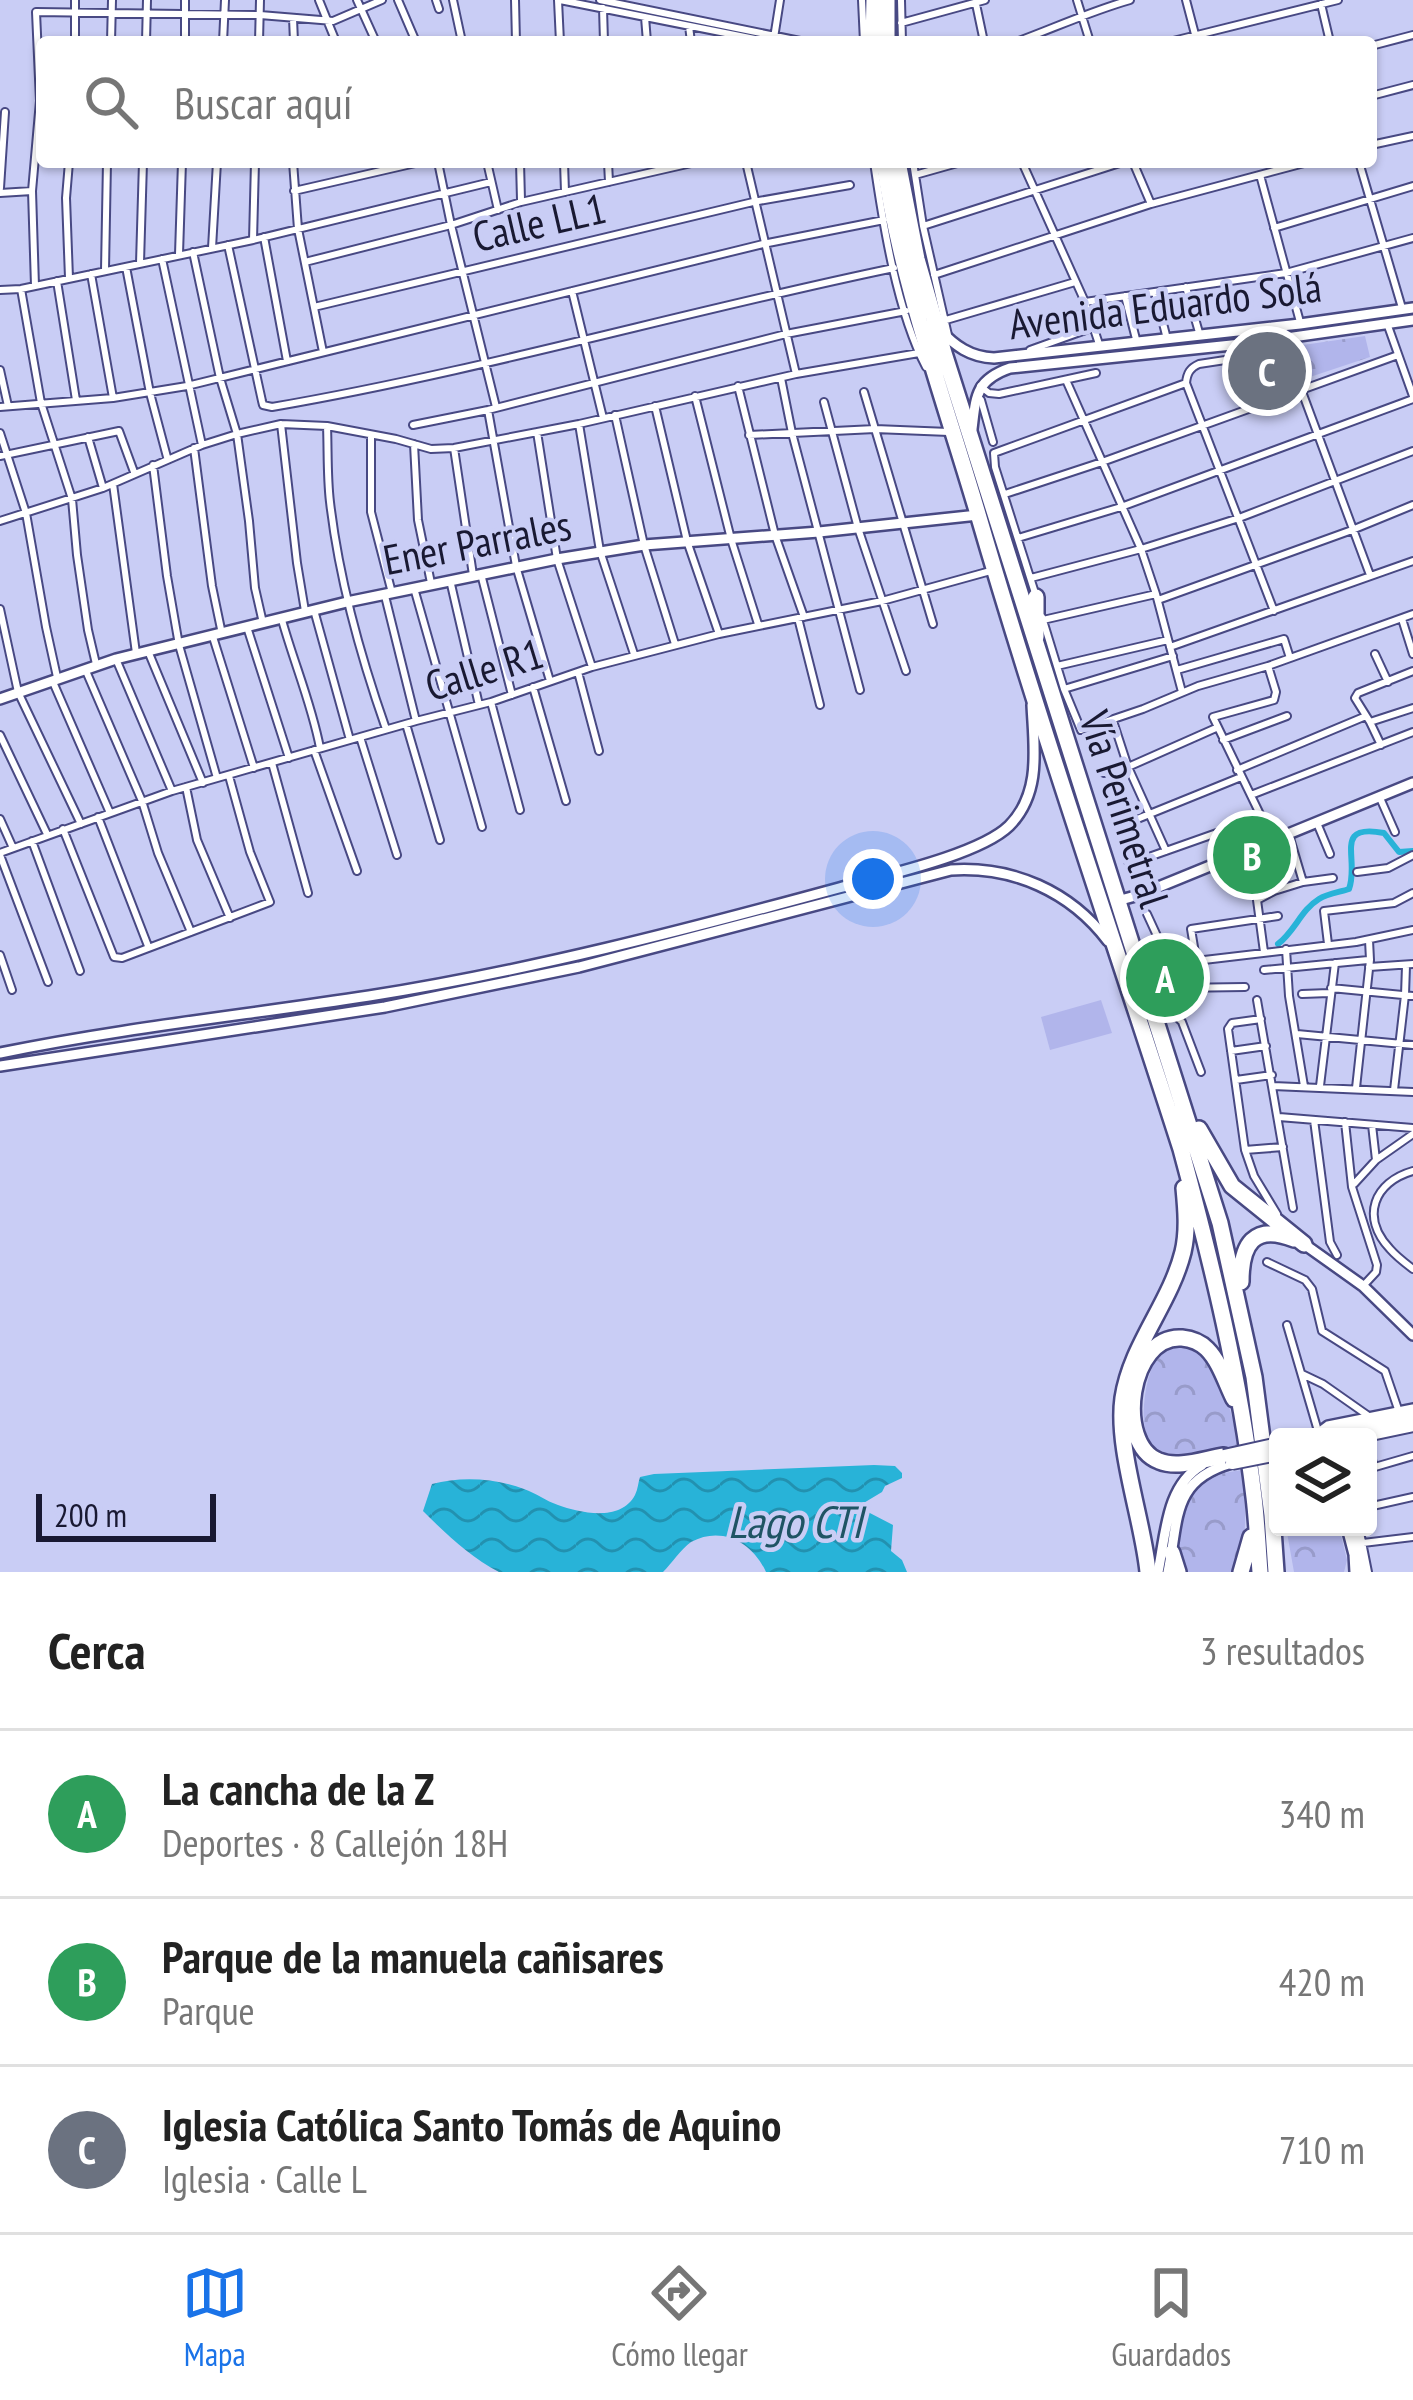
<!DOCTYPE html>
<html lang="es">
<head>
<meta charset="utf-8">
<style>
  body { margin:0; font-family:"PT Sans Narrow",sans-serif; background:#f2f2f2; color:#222 }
  .controls { position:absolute; right:36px; bottom:36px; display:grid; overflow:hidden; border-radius:12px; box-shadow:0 3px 9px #0004 }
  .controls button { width:108px; height:108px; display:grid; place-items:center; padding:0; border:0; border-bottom:3px solid #e0e0e0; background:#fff; color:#222; font:60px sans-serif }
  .scale { position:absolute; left:36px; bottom:30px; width:180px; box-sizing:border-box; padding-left:12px; border:6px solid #191932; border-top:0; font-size:33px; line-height:42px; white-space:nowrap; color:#191932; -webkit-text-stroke:9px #c9cdf5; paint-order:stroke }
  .you { position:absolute; left:873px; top:879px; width:42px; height:42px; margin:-30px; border:9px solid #fff; border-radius:50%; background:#1a73e8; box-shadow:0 0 0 18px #1a73e833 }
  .badge { display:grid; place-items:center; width:78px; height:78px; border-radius:50%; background:#1a73e8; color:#fff; font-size:39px; font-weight:700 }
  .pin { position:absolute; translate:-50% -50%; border:6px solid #fff; box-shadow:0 3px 12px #0006 }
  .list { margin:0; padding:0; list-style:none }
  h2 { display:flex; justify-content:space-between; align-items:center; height:156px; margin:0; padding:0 48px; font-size:51px }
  h2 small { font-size:39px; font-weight:400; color:#767676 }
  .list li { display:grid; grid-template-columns:78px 1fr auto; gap:36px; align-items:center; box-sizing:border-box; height:168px; padding:0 48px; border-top:3px solid #e0e0e0 }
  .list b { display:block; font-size:45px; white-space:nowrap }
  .list p { margin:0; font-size:39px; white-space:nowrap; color:#767676 }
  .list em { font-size:39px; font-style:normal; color:#767676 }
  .icon { flex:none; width:66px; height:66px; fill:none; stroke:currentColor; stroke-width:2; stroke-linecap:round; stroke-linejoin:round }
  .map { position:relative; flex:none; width:1413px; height:1572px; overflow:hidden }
  .search { position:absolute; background:#fff; box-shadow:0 3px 9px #0004; left:36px; right:36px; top:36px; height:132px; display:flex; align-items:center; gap:30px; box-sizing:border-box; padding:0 42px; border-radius:12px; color:#767676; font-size:45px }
  .sheet { height:660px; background:#fff }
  nav { display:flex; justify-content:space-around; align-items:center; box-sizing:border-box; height:168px; border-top:3px solid #e0e0e0; background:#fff; font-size:33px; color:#767676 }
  nav a { display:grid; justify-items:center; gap:6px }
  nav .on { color:#1a73e8 }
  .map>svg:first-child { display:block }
</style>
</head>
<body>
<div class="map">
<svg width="1413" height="1572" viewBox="0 0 1413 1572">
  <defs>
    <pattern id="park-crowns" width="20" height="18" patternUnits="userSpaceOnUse" patternTransform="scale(3)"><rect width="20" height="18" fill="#b1b5eb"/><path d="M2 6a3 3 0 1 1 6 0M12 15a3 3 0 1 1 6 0" fill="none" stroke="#989bca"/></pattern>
    <pattern id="water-waves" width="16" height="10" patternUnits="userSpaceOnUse" patternTransform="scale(3)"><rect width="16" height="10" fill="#28b3d8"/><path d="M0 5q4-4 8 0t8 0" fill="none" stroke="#2291b0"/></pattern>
  </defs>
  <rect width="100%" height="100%" fill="#c9cdf5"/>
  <path fill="#b1b5eb" d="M 1101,1000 L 1112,1033 L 1050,1050 L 1041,1017 Z"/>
  <path fill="url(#park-crowns)" d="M 1365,336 L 1370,357 L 1307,378 L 1296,346 Z
    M 1165,1342 L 1203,1349 C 1220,1381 1234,1409 1237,1446 C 1191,1461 1139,1472 1144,1405 C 1146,1380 1152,1363 1165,1342 Z
    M 1242,1470 C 1246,1506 1248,1537 1237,1572 L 1185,1572 C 1170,1549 1182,1498 1205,1481 C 1215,1474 1229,1472 1242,1470 Z
    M 1286,1527 L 1339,1527 L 1347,1560 L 1344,1572 L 1294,1572 Z"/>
  <path fill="url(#water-waves)" d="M 874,1465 L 895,1466 L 902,1473 L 902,1478 L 885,1486 L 882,1492 L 862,1504 L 866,1511 L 893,1525 L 891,1551 L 902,1560 L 907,1572 L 766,1572 C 753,1543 722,1525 691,1542 C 681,1549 672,1563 663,1572 L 499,1572 C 470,1557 446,1534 423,1511 L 432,1484 C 461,1476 495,1478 524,1489 C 536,1493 546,1501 558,1505 C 580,1513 621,1522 635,1495 C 638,1489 638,1483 640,1477 L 654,1474 Z"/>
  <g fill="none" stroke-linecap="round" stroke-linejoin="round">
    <path stroke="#28b3d8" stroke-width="6" d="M 1278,944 C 1295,931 1301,910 1319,899 C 1327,894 1340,892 1349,889 C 1360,859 1332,823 1384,833 L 1399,852 L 1413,851"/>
    <g stroke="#484983" stroke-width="10">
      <path id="street" d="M 185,0 L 185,42
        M 319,0 L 336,42
        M 357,0 L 376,42
        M 398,0 L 416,42
        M 436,0 L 439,9
        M 453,0 L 462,42
        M 515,0 L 516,42
        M 558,0 L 560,42
        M 560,0 L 770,42
        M 600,0 L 805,42
        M 862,0 L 864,42
        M 901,0 L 902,42
        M 1077,0 L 1090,42
        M 1186,0 L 1197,42
        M 976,4 L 984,42
        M 1321,4 L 1330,42
        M 603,8 L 604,42
        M 645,17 L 647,42
        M 293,18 L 294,42
        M 901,23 L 985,0
        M 689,26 L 691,42
        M 774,38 L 780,0
        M 75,42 L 75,0
        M 111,42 L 112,0
        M 146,42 L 147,0
        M 223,42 L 225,0
        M 259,42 L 260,0
        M 1016,42 C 1054,28 1091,11 1130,0
        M 1169,42 L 1338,0
        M 1371,46 L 1413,35
        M 1371,96 L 1413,85
        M 1371,145 L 1413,136
        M 69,162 L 66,198 L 69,278
        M 293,162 L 298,229 L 323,352
        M 438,162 L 451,225 L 496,407
        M 487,162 L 498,210
        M 520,162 L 521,200
        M 564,162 L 565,192
        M 608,162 L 609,182
        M 746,162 L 796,374
        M 874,162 C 883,224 897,312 926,367
        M 913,162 L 923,226 L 948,335
        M 1022,162 L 1085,302 L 1100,347
        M 1133,162 L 1151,204
        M 1359,162 L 1402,308
        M 915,175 L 961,162
        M 1260,175 L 1300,322
        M 0,188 L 5,112
        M 294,191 L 420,162
        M 0,193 L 32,191
        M 923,226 L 1123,162
        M 1274,228 L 1413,186
        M 264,237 L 287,361
        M 253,240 L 255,162
        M 228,245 L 262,401 L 263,405 L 272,407 C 481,371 686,311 894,268
        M 212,248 L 217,162
        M 193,252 L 220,378 L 237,434 L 249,521 L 255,588 L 263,623
        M 179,254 L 182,162
        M 162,259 L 202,445
        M 305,262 L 451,225 L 521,202 L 696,162
        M 140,263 L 143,162
        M 126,267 L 150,393 L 167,457
        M 105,270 L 107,162
        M 91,274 L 113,398
        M 934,275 L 1151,204 L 1308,162
        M 57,281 L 76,400
        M 35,286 L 32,191 L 40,101 L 36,12 L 260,15 L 333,21 L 382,0
        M 1186,287 L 1200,336
        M 21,289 L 41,403 L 72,499 L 77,555 L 88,630 L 96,664
        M 0,290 L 21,289 L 253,240 L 491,182
        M 572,291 L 603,418
        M 1155,292 L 1167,339
        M 1125,296 L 1137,343
        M 1085,302 L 1286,273 L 1413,238
        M 314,307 L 753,202 L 850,185
        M 946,320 L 1075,282
        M 1388,326 L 1413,396
        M 1288,338 L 1301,389 L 1370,575
        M 1030,350 L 1094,327
        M 0,370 L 8,406
        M 781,378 L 792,433 L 860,690
        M 1066,380 L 1141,549 L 1156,594 L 1182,692
        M 1186,383 L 1274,611
        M 738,386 L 775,535 L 804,617
        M 980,386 L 989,393 L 999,394 L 1096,373
        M 864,392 L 933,624
        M 695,396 L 731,539 L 758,624
        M 977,397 L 981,400 L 993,442
        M 824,402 L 858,528 L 906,671
        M 655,406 L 687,541 L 719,634
        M 0,407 L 113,398 L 187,386 L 763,244 L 884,220
        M 488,410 L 516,566 L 550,681
        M 615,415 L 644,545 L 675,644
        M 281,424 L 297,563 L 305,611
        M 579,424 L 600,551 L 634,654
        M 413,425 L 488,410 L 786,334 L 906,311
        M 327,426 C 328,451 327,477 330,502 C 339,580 360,655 386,729
        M 537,432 L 557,559 L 592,667
        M 0,433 L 26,513 L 46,627 L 57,677
        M 371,435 L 371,512 L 392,593
        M 749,435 L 875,429 L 949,432
        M 88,437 L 103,488
        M 414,444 L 418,520 L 431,583
        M 194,448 L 212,586 L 222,634
        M 454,448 L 473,575
        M 0,456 L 119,431 L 134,472
        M 153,465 L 167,576 L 179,645 L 217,778
        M 113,484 L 136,653
        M 1005,494 L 1102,462 L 1398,355
        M 0,521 L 103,488 L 202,445 L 237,434 L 281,424 L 327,426 L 396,439 L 431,449 L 454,448 L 579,424 L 796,374 L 919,353
        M 1018,538 L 1121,507 L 1413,399
        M 481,574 L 512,695
        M 1031,578 L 1141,549 L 1239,518 L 1413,451
        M 450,580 L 479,705
        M 414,588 L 482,827
        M 1035,593 L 995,467 L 994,453 L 1186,383 C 1187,373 1190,368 1199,364 L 1291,350
        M 385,596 L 416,721
        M 1158,600 L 1352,530 L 1413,505
        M 0,609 L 18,692 L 81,824
        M 314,610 L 350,740
        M 1042,617 L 1064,689 L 1081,730 L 1143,709 L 1198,686 L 1268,666 L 1413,614
        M 798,618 L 820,705
        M 1402,619 L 1413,654
        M 282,620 C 294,663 312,705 320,748
        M 1043,620 L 1156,594
        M 247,627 L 289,758
        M 213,637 L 254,768
        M 1170,647 L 1413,561
        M 148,651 L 203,783
        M 1375,654 L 1388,682
        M 116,659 L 172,791
        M 1057,666 L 1168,640
        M 1268,666 L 1276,692 L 1274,700 L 1213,717 L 1271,837
        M 1177,670 L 1284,639 L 1290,658
        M 86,671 L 142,801 L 158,853 L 191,932
        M 1413,671 L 1358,693 L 1355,698 L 1370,722 L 1413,708
        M 578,672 L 599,751
        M 53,682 L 110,813
        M 533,687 L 566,801
        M 1064,689 L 1173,656
        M 491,702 L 520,810
        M 1113,721 L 1128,767 L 1166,851
        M 1370,722 L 1381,745
        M 406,724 L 440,840
        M 0,735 L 47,834
        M 360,737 L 397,855
        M 1223,740 L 1287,716
        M 314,750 L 357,871
        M 272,763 L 308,893
        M 1237,770 L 1366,716
        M 1104,773 L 1128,767 L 1216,728
        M 1241,777 L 1120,826 L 1129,864 L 1262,817
        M 186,787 L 197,840 L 230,918
        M 1251,795 L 1413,732
        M 1380,798 L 1395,832
        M 98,817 L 148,946
        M 0,819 L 13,848
        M 1317,823 L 1330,854
        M 63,829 L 114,957 L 122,958 L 270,902 L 250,852 L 229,776
        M 32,841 L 80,971
        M 0,853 L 172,791 L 416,721 L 491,702 L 592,667 L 719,634 L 882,601 L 994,570
        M 0,855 L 48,982
        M 1357,872 L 1388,868 L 1413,855
        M 1303,882 L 1333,878
        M 1147,914 L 1170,964 L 1174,988 L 1245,987
        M 1328,944 L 1324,911 L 1394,903 L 1413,893
        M 1286,949 L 1289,996 L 1304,1086
        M 1264,952 L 1257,900 L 1274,891 L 1303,882 L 1289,835
        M 0,955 L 12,990
        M 1196,959 L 1191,929 L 1278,916
        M 1170,964 L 1356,942 L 1413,930
        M 1369,967 L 1413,964
        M 1264,970 L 1368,960
        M 1174,988 L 1170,995 L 1170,1010 L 1182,1022 L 1201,1072
        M 1331,988 L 1413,996
        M 1302,994 L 1329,993
        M 1257,1000 L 1293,1208
        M 1261,1019 L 1232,1023 L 1228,1029 L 1245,1150 L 1254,1176 L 1277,1214
        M 1297,1034 L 1413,1045
        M 1231,1051 L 1266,1046
        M 1236,1080 L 1272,1075
        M 1273,1086 L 1413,1092
        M 1320,1086 L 1335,963
        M 1356,1088 L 1370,960 L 1369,940
        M 1394,1090 L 1405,995 L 1406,966
        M 1279,1117 L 1413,1128
        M 1314,1120 L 1330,1242 L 1337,1255
        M 1345,1122 L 1352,1187 L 1377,1265 L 1376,1272 L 1363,1286
        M 1372,1125 L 1376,1160
        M 1245,1150 L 1283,1147
        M 1413,1171 C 1374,1182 1360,1217 1390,1249 C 1396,1256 1405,1263 1413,1269
        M 1354,1184 L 1376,1160 L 1413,1134
        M 1267,1262 L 1305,1280 L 1312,1289 L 1322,1331 L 1385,1371 L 1399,1412
        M 1287,1325 L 1318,1431
        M 1302,1374 L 1323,1384 L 1370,1417
        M 1368,1445 L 1374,1467
        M 1368,1469 L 1413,1456
        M 1368,1507 L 1413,1497
        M 1359,1527 L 1368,1572
        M 1363,1543 L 1413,1537"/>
    </g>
    <g stroke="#484983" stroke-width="14">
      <path id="secondary" d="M 939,329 C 955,346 970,357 994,358 L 1300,324 L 1413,308
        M 972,429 C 976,397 975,380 1010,368 L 1251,343 L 1413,320
        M 0,699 L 116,659 L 347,602 L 557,559 L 644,545 L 819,532 L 978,515
        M 1117,901 L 1139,895 L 1413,783
        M 0,1053 C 122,1028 246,1015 369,996 C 528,971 685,930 839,888 C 882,876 979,855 1009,826 C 1042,793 1034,747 1032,705
        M 0,1066 L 385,1007 L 579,967 L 951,870 C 1013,866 1070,891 1108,941
        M 1304,1244 L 1363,1286 L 1413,1335
        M 1320,1432 L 1328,1426 L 1413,1409
        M 1158,1572 C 1166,1534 1166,1486 1202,1465
        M 1168,1572 C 1179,1519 1171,1480 1232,1463"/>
    </g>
    <g stroke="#484983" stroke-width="16">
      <path id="primary" d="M 1311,1437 L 1413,1415
        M 1357,1437 L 1413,1425"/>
    </g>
    <g stroke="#484983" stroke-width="20">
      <path id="highway" d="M 887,0 L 887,42
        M 873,42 L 874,0
        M 884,162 C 901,283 944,398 978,514 C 1040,727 1113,937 1181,1149 C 1212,1264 1240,1379 1254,1497 C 1257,1522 1258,1547 1260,1572
        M 898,162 L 917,259 L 944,353 L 1220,1223 L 1254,1377 L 1272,1515 L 1276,1572
        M 1036,637 L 1036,597
        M 1199,1129 L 1232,1186 L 1304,1244
        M 1241,1282 C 1241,1245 1253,1223 1294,1239
        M 1360,1437 L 1361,1436
        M 1224,1456 C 1204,1459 1178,1469 1159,1461 C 1114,1444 1129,1334 1182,1338 C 1192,1339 1201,1343 1207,1349 C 1220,1362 1226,1383 1234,1399
        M 1350,1527 L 1357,1554 L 1358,1572
        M 1172,1553 L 1178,1572
        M 1148,1572 C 1143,1520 1116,1448 1123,1398 C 1131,1345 1170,1304 1183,1252 C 1188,1231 1186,1209 1184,1188
        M 1241,1572 L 1251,1537"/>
    </g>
    <use href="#street" stroke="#fff" stroke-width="6"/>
    <use href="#secondary" stroke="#fff" stroke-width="9"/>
    <use href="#primary" stroke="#fff" stroke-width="12"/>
    <use href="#highway" stroke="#fff" stroke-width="15"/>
    <g stroke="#484983" stroke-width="16" stroke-linecap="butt">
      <path id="primary-bridge" d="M 1224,1456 L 1278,1444
        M 1232,1463 L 1278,1454"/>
    </g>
    <use href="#primary-bridge" stroke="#fff" stroke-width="12"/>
  </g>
  <g text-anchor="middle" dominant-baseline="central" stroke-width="9" stroke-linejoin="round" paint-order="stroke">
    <g font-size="42" fill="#191932" stroke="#c9cdf5">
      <text transform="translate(539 222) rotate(-13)">Calle LL1</text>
      <text transform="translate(1165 305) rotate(-7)">Avenida Eduardo Solá</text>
      <text transform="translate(477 542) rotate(-11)">Ener Parrales</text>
      <text transform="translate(484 669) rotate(-17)">Calle R1</text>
      <text transform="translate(1125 809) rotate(72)">Vía Perimetral</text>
    </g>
    <g font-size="45" font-style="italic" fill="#1f5464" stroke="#c9cdf5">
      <text x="795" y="1521">Lago CTI</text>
    </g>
  </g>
</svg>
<div class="controls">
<button><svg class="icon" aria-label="layers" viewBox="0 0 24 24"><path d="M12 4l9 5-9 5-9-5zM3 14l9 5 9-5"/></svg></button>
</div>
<div class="scale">200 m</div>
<div class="you"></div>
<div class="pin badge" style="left:1165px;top:978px;background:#2e9e5b">A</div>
<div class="pin badge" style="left:1252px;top:855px;background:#2e9e5b">B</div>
<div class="pin badge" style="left:1267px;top:371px;background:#6b7280">C</div>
<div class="search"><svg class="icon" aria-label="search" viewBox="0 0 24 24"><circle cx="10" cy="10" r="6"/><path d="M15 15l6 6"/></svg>Buscar aquí</div>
</div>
<section class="sheet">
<h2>Cerca<small>3 resultados</small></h2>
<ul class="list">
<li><span class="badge" style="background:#2e9e5b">A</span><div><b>La cancha de la Z</b><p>Deportes · 8 Callejón 18H</p></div><em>340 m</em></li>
<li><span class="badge" style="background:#2e9e5b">B</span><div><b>Parque de la manuela cañisares</b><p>Parque</p></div><em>420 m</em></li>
<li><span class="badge" style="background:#6b7280">C</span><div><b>Iglesia Católica Santo Tomás de Aquino</b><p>Iglesia · Calle L</p></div><em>710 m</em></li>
</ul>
</section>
<nav>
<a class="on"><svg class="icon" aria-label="map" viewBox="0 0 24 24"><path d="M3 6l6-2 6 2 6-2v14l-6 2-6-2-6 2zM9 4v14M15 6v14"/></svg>Mapa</a>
<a><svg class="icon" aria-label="directions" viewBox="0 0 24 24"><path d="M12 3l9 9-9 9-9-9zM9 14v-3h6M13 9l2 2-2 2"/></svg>Cómo llegar</a>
<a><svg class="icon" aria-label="saved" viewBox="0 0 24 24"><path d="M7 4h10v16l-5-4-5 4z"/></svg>Guardados</a>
</nav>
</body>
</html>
